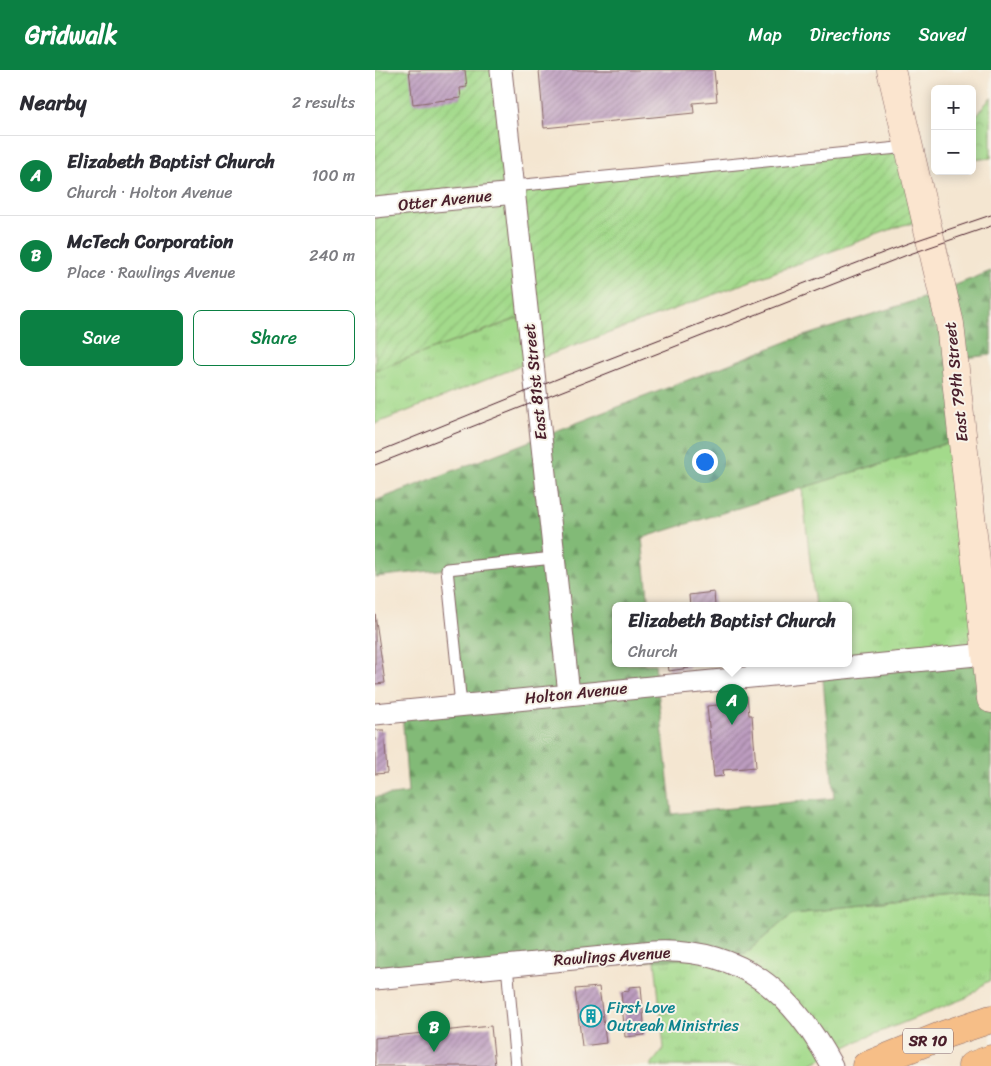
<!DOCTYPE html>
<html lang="en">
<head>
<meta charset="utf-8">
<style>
  body { margin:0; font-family:Sriracha,sans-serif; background:#f2f2f3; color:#2b2b33 }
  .controls { position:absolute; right:15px; top:15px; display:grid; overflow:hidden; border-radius:8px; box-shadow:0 2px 12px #0003 }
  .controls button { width:45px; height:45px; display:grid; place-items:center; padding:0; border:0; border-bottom:1px solid #e1e1e2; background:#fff; color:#2b2b33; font:25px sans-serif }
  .you { position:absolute; left:329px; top:391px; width:18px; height:18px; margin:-12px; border:4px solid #fff; border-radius:50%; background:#1a73e8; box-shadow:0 0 0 8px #1a73e833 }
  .badge { display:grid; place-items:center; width:32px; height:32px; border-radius:50%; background:#0b8043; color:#fff; font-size:16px; font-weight:700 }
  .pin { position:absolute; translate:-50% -41px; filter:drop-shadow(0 1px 2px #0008) }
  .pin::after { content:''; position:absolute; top:26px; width:18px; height:15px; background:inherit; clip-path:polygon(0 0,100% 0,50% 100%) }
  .popup { position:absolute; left:237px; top:532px; width:240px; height:65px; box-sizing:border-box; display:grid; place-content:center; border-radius:8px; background:#fff; filter:drop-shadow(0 1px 4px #0005); font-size:16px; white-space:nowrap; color:#7c7c81 }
  .popup b { font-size:19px; color:#2b2b33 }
  .popup::after { content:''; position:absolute; left:50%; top:100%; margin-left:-10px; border:10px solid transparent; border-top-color:#fff }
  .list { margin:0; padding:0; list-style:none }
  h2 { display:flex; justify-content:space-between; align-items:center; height:65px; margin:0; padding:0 20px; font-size:21px }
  h2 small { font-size:16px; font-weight:400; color:#7c7c81 }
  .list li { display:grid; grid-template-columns:32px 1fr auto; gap:15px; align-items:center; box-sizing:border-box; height:80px; padding:0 20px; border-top:1px solid #e1e1e2 }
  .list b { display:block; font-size:19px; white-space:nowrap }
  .list p { margin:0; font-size:16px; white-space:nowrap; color:#7c7c81 }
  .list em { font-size:16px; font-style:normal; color:#7c7c81 }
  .actions { display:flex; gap:10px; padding:15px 20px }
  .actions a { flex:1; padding:11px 0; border:1px solid #0b8043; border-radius:8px; text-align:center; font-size:18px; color:#0b8043 }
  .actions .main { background:#0b8043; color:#fff }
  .map { position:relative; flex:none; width:616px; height:996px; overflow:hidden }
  header { display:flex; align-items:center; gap:30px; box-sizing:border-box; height:70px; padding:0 25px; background:#0b8043; color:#fff }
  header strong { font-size:24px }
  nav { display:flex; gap:28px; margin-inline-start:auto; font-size:18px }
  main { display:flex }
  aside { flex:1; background:#fff }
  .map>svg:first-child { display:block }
</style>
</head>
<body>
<header>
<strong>Gridwalk</strong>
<nav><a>Map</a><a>Directions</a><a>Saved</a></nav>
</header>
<main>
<aside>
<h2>Nearby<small>2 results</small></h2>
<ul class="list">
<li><span class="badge">A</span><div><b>Elizabeth Baptist Church</b><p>Church · Holton Avenue</p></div><em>100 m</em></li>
<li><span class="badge">B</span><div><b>McTech Corporation</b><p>Place · Rawlings Avenue</p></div><em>240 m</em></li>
</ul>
<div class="actions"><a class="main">Save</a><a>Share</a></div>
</aside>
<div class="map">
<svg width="616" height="996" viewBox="0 0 616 996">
  <defs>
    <pattern id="grass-tufts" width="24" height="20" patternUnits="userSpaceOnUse" patternTransform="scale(1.25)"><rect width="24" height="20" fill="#a3da8b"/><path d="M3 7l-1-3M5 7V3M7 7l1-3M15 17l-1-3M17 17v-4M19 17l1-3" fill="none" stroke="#8ebb78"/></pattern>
    <pattern id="forest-firs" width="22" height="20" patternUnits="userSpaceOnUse" patternTransform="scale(1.25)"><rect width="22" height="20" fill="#82ba77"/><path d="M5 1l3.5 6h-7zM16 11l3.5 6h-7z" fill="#6c9762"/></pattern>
    <pattern id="park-crowns" width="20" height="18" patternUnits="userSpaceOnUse" patternTransform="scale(1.25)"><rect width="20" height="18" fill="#a3da8b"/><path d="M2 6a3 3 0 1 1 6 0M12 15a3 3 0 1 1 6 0" fill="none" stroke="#8ebb78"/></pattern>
    <pattern id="garden-furrows" width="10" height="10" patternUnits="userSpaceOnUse" patternTransform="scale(1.25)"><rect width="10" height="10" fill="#a3da8b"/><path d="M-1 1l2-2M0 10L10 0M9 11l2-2" fill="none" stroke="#8ebb78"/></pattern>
    <pattern id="building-hatch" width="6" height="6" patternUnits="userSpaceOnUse" patternTransform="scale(1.25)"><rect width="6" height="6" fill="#bc9cbf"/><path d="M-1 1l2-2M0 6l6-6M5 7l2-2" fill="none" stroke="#9b7f9b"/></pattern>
  </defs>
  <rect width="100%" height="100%" fill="#f7f3e8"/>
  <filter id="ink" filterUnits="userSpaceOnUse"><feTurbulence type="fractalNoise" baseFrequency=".02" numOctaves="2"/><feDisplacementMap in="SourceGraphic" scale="10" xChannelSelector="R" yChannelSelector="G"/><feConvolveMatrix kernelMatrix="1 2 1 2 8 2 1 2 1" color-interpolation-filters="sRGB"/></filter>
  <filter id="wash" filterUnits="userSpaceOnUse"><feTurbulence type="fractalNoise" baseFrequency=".0096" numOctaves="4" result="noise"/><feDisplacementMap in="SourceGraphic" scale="20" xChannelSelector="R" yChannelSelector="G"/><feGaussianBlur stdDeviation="1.12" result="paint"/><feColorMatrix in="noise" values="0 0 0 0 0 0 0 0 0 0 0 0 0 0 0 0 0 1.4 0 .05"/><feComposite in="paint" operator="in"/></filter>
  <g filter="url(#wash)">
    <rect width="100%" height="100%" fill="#f4e6d1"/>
    <path fill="url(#grass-tufts)" stroke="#767c5b" d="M 153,245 L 158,291 L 0,354 L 0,300 Z
      M 588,368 L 611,584 L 473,594 L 473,536 L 440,536 L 427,418 Z
      M 616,823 L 616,910 C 607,913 601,922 593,927 L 485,970 L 432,996 L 275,996 L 289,978 L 279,881 L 358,894 L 418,843 Z"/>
    <path fill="url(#forest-firs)" stroke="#666c51" d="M 616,201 L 616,285 L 580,289 L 588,368 L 267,468 L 274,536 L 241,536 L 241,594 L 280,594 L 297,744 L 459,728 L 447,599 L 611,584 L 616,629 L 616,823 L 418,843 L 358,894 L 335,887 L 0,909 L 0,727 L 33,723 L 27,641 L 86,635 L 72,499 L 0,507 L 0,431 L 416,270 L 548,228 Z"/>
    <path fill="url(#park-crowns)" stroke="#767c5b" d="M 616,27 L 616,88 L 597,90 L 597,51 Z"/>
    <path fill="url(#garden-furrows)" stroke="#767c5b" d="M 0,0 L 126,0 L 139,116 L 533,77 L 551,151 L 528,155 L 158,291 L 152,245 L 0,300 Z"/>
    <g id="blocks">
      <path fill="url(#building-hatch)" d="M 34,0 L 90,0 L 92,17 L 85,18 L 86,28 L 38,34 Z
        M 164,0 L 339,0 L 342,31 L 318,33 L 319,43 L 169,58 Z
        M 339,522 L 340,536 L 315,536 L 314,525 Z
        M 0,544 L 10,613 L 0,614 Z
        M 293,594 L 314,594 L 314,598 L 294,601 Z
        M 372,626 L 374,645 L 377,645 L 381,697 L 348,700 L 349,706 L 339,707 L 332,636 L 363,633 L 363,627 Z
        M 0,660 L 9,660 L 12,703 L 0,704 Z
        M 266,916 L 270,965 L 250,967 L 246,922 L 254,921 L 254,917 Z
        M 224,917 L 231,973 L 207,976 L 200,919 Z
        M 116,956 L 120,996 L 0,996 L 0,968 Z"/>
    </g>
  </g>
  <g filter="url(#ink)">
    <use href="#blocks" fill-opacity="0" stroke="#866565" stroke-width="1"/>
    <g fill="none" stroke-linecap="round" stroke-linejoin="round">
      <g stroke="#866565" stroke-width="13">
        <path id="service" d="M 139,116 L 533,77
          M 86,635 L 72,499 L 179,488
          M 132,895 L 141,996"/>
      </g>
      <g stroke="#866565" stroke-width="23">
        <path id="minor" d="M 126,0 L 194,624
          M 0,137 L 140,123
          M 0,644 L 611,584
          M 0,909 L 279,881 C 366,877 418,923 457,996"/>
      </g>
      <g stroke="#866565" stroke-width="29">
        <path id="secondary" d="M 516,0 L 575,254 L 616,629"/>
      </g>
      <g stroke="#866565" stroke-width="29">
        <path id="primary" d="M 491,996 L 571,964 L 616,949
          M 597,996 L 616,989"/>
      </g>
      <use href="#service" stroke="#fff" stroke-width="11"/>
      <use href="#minor" stroke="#fff" stroke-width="21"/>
      <use href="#secondary" stroke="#fbe5cf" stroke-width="28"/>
      <use href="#primary" stroke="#f6be87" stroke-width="28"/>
      <path stroke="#4a1f2b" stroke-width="1" d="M 0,383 L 187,307 L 531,174 L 616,145
        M 0,395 L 532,185 L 616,156"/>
    </g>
  </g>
  <defs>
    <g id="building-ring" transform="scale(1.125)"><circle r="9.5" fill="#f7f3e8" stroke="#0f9aa8" stroke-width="1.5"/><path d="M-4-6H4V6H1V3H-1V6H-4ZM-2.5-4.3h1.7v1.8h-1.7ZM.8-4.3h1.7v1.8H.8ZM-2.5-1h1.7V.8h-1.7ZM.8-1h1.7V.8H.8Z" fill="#0f9aa8"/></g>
  </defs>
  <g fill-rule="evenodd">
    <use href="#building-ring" x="216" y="946"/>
  </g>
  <g text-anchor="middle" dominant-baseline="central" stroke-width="4" stroke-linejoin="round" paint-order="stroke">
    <rect fill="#f7f3e8" stroke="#7e5f64" stroke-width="1" x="528" y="958.5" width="50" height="25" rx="4"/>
    <g font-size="15" font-weight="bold" fill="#4a1f2b">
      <text x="553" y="971">SR 10</text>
    </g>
    <g font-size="16" fill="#4a1f2b" stroke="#f7f3e8">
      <text transform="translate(70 130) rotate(-6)">Otter Avenue</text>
      <text transform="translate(160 312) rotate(-96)">East 81st Street</text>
      <text transform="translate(581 312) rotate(-96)">East 79th Street</text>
      <text transform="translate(201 623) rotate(-6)">Holton Avenue</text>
      <text transform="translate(237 886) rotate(-4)">Rawlings Avenue</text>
    </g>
    <g font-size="16" fill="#0d838f" stroke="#f7f3e8" text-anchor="start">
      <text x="232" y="937">First Love<tspan x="232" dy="18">Outreah Ministries</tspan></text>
    </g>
  </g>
</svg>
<div class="controls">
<button>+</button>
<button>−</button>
</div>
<div class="you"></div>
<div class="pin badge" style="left:357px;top:655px">A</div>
<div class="popup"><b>Elizabeth Baptist Church</b>Church</div>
<div class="pin badge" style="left:59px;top:982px">B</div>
</div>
</main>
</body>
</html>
